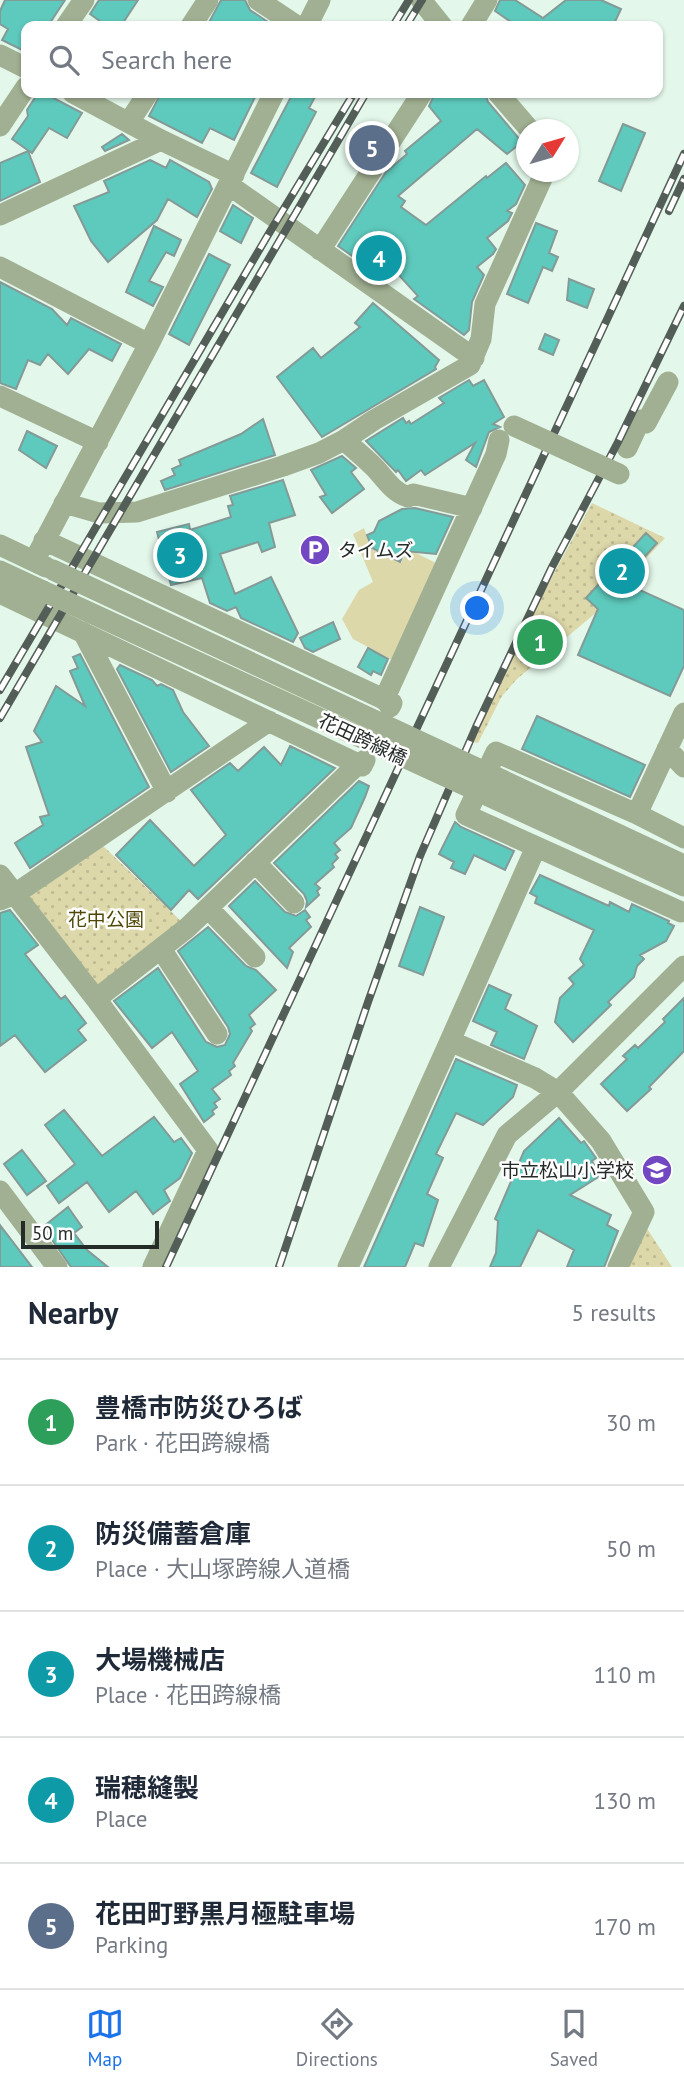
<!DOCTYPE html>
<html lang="en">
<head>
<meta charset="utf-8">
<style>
  body { margin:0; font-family:"PT Sans","Noto Sans JP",sans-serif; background:#f2f2f3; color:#1f2937 }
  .compass { position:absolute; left:516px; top:119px; width:63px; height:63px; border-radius:50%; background:#fff; box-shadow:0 2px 5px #0004; rotate:53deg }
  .scale { position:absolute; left:21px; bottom:18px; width:138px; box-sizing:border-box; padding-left:7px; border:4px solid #252c28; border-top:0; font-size:19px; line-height:24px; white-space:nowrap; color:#252c28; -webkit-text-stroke:5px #fefefe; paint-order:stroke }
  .you { position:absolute; left:478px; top:609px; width:24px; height:24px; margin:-18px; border:5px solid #fff; border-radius:50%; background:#1a73e8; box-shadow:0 0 0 10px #1a73e833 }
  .badge { display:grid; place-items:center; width:46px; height:46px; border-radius:50%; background:#1a73e8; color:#fff; font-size:23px; font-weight:700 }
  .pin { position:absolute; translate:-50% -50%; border:4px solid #fff; box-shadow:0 2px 7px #0006 }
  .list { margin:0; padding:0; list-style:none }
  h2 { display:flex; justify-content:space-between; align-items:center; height:91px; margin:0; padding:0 28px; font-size:30px }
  h2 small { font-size:23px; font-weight:400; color:#747a83 }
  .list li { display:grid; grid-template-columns:46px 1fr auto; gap:21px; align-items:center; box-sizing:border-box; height:126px; padding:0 28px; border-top:2px solid #e0e1e3 }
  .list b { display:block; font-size:26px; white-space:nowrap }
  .list p { margin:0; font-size:23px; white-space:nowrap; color:#747a83 }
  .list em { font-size:23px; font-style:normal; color:#747a83 }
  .icon { flex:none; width:38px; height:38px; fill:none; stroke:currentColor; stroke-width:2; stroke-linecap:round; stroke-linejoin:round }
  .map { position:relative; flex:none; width:684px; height:1267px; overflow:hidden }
  .search { position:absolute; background:#fff; box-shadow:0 2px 5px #0004; left:21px; right:21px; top:21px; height:77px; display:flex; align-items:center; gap:18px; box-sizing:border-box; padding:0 24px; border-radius:14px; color:#747a83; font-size:26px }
  .sheet { height:721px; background:#fff }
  nav { display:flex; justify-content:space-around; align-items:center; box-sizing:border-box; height:98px; border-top:2px solid #e0e1e3; background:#fff; font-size:19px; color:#747a83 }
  nav a { display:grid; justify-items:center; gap:4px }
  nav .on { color:#1a73e8 }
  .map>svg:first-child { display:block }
</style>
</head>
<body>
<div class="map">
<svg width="684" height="1267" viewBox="0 0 684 1267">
  <defs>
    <pattern id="park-dots" width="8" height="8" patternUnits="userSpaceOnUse" patternTransform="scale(1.75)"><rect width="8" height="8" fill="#ddd8aa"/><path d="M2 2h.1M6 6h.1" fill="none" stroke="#beba92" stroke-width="1.8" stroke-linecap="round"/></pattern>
  </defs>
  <rect width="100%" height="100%" fill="#e3f7ea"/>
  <path fill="#ddd8aa" d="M 364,528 L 371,549 L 401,563 L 408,549 L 438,564 L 394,661 L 353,639 L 342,619 L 359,590 L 373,582 L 353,534 Z"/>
  <path fill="url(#park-dots)" d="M 592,503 L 665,538 L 598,611 L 517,679 L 502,696 L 478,743 L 472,742 L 548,584 Z
    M 101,844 L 182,922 L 101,986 L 91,984 L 27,895 Z
    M 646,1227 L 672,1267 L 628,1267 Z"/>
  <path fill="#5ecabd" stroke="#839a97" stroke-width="2" d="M 5,0 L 65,0 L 48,26 L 26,26 L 26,52 L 2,40 L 8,29 L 0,24 L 0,11 Z
    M 99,0 L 138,0 L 121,26 L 107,26 L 90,14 Z
    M 221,0 L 245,0 L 250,10 L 274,26 L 207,26 Z
    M 500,0 L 515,0 L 543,18 L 566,0 L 601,0 L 621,9 L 613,26 L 517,26 L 495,11 Z
    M 38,93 L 44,93 L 82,113 L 67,138 L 49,128 L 32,153 L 12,139 L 28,116 L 27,110 Z
    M 161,93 L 257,93 L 234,140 L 210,128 L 202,143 L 149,116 Z
    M 293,93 L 317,93 L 309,108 L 316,112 L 277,187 L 251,173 Z
    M 435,93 L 485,93 L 488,102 L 522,142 L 507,154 L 477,129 L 398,196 L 405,201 L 401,207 L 426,225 L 486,176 L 487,178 L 506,163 L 525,185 L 516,204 L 507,211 L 512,213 L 508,221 L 487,238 L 496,249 L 493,254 L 477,267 L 484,275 L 472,302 L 469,330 L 464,335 L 414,299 L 418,296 L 398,274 L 393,277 L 384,266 L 378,274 L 338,246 L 386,172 L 407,154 L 405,151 L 441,121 L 429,106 Z
    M 623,124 L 645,133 L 621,191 L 599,181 Z
    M 122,134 L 129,140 L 105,151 L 102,147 Z
    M 28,151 L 40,182 L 0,201 L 0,163 Z
    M 150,160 L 166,168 L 170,160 L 209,182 L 212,189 L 197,217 L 168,199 L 157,220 L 108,262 L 91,241 L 74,206 L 109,192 L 104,181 Z
    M 233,205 L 253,218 L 241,243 L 220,231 Z
    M 536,223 L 557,231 L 549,253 L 558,257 L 552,271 L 543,267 L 528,303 L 507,294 Z
    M 154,226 L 181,240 L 174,256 L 166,252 L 149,281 L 163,287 L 153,306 L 126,292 Z
    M 209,254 L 230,265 L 189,345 L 169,334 Z
    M 569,279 L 594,289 L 587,308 L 567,300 Z
    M 0,282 L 52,309 L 67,325 L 71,318 L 121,344 L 112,361 L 89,349 L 68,374 L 48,354 L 40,365 L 28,360 L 16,389 L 0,383 Z
    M 373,303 L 439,360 L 435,367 L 436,369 L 322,437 L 277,377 L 313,348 L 321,358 L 360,327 L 355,323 Z
    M 545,334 L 559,340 L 553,355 L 539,349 Z
    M 469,380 L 473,386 L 484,380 L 504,417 L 493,424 L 500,427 L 489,432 L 476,467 L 466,460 L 475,443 L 425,475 L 421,470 L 406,481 L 398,470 L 396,472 L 366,441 L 403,418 L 406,423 L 409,421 L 411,424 L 444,403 L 439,398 Z
    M 263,419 L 275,455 L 165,490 L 161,481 L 175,475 L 172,469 L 181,465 L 179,460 L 241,434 Z
    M 27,431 L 57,446 L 46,468 L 19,450 Z
    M 342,456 L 356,468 L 351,472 L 364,489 L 332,513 L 320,497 L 326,495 L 311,470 Z
    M 283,480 L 295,515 L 269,523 L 275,547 L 262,552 L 258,542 L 220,554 L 235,594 L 271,577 L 298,633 L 293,642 L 241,618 L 236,607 L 227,611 L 210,603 L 202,578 L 171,585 L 157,532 L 189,524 L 190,530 L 231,517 L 228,506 L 233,505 L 230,496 Z
    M 415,508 L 453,517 L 436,554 L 405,551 L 400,562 L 372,548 L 367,535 L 374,532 L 379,521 L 402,509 Z
    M 646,533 L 657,543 L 622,582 L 684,610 L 684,666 L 670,696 L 578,655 L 598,609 L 586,598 Z
    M 333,622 L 340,639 L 313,652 L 305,648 L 300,638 Z
    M 368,648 L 388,659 L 381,675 L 373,671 L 371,675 L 358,667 Z
    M 80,654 L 149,787 L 30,868 L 15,843 L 43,825 L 40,817 L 49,815 L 26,747 L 42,742 L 34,731 L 56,686 L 85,706 L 70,671 L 78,668 L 73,657 Z
    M 120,665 L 152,680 L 157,686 L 161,684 L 173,690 L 183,712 L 209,746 L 171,772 L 117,669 Z
    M 537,716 L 645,765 L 630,797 L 522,749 Z
    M 290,746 L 335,768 L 198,899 L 189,890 L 171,910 L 116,855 L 150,820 L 194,866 L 226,835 L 191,790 L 230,763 L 238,771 L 264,747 L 281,765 Z
    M 359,781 L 369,786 L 365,797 L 351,828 L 334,843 L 340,850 L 335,854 L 338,858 L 332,864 L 334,867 L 315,884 L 320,888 L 317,891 L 319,895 L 306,907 L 307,901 L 304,894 L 274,863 Z
    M 455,822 L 461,827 L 514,851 L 505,870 L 474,855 L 465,874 L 451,868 L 454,862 L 439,854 Z
    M 540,875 L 609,906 L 610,902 L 629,912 L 632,904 L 669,921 L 668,923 L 674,926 L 666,941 L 640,955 L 644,959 L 637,966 L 634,977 L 608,1002 L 611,1005 L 573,1042 L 555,1022 L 560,998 L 574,984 L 569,978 L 584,965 L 580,959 L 594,930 L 535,903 L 537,897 L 530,893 Z
    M 255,881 L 285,912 L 296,916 L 305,910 L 310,917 L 306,920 L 311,927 L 289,948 L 293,952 L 287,968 L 229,906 Z
    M 420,907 L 444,917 L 423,975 L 399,966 Z
    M 10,910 L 38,945 L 25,954 L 61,999 L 65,996 L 86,1023 L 78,1030 L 86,1040 L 45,1072 L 15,1035 L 0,1046 L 0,913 Z
    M 208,927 L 246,966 L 256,970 L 276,990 L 249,1015 L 255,1024 L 250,1028 L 252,1031 L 233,1063 L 235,1066 L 229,1071 L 231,1075 L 212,1089 L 220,1099 L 214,1103 L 217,1107 L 212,1111 L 214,1114 L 204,1122 L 180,1084 L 198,1071 L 172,1032 L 152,1048 L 114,1001 L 158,968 L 206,1042 L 217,1047 L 225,1045 L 230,1034 L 228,1027 L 178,951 Z
    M 489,985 L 511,995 L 505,1009 L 537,1026 L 524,1059 L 491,1045 L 497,1032 L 473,1021 Z
    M 684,998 L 684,1051 L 649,1087 L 651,1089 L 627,1111 L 601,1084 L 627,1059 L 623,1056 L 635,1045 L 638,1048 L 665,1022 L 663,1019 Z
    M 456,1059 L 517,1085 L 513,1097 L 483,1125 L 456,1113 L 436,1154 L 443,1158 L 427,1194 L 438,1200 L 423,1246 L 415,1243 L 405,1267 L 364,1267 Z
    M 64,1110 L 102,1156 L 154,1117 L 174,1142 L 181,1138 L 192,1153 L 180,1178 L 164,1190 L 170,1201 L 153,1214 L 136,1191 L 109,1212 L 87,1182 L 59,1203 L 47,1186 L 75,1164 L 45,1125 Z
    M 559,1118 L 581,1143 L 584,1141 L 596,1158 L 592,1161 L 600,1176 L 570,1195 L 611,1215 L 607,1225 L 618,1231 L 605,1265 L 604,1267 L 567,1267 L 574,1250 L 538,1230 L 520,1267 L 490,1267 L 496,1253 L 498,1221 L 495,1219 L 524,1151 Z
    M 22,1150 L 46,1181 L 27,1195 L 4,1164 Z
    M 68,1207 L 82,1227 L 74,1233 L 87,1250 L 108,1267 L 71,1267 L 43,1227 Z
    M 0,1225 L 32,1267 L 0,1267 Z"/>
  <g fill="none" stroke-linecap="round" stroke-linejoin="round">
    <path stroke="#a1b092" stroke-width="21" d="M 258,0 L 297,26
      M 421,0 L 442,26
      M 66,26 L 84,0
      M 191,26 L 208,0
      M 307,26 L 320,0
      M 471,26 L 487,0
      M 0,55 L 26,68
      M 73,93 L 161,140 L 234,175
      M 498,93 L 530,130
      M 129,122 L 148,93
      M 0,126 L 26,87
      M 229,185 L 474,358
      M 0,215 L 161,140
      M 320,250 L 422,93
      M 0,267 L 149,344
      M 0,396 L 98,442
      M 344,440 C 354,449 365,458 374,467 C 385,478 392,492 408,497 L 413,494 L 472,508
      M 627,448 L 640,420 L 646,423 L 668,382
      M 64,503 L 99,513 L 137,512 L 283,466 L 319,453 L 344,440 L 374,420 L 470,365 L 481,339 L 485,304 L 545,172
      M 44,540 L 392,703 L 390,707
      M 0,545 L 46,567
      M 34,561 L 149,344 L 274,93
      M 0,571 L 43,591
      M 0,593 L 358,764
      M 83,632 L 167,792
      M 384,700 L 496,454 L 499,440
      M 667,749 L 684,767
      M 637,814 L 684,713
      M 255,862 L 294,903
      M 0,875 L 96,999 L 208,1150 L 153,1267
      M 0,900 L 15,894 L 269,721
      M 208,908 L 255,957
      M 681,912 L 466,815 L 496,752 L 637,814 L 684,838
      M 161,949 L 217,1034
      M 96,999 L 187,928 L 358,764 L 362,766 L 365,760
      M 450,1041 L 536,847
      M 0,1191 L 57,1267
      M 348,1267 L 450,1041 L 535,1078 L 558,1092 L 601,1141 L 644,1212 L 618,1267
      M 439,1267 L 507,1135 L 558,1092 L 684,966"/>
    <g stroke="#545e58" stroke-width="8">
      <path id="rail" d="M 393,26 L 409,0
        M 406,26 L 422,0
        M 669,211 L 684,179
        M 0,690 L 268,235 L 354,93
        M 0,718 L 366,93
        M 166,1267 L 684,154
        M 279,1267 L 368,1002 L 420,856 L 476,727 L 552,567 L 618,442 L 684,306"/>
    </g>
    <use href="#rail" stroke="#fefefe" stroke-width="5" stroke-dasharray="16" stroke-linecap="butt"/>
    <path stroke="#a1b092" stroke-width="21" d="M 514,426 L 619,474
      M 53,570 L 684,865
      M 43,591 L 684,886"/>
  </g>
  <defs>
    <g id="parking-disc" transform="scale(1.575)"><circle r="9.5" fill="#7148c1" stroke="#fefefe"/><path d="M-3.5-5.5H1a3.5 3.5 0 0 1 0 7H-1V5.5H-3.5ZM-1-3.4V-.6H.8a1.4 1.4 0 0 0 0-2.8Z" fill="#fff"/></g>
    <g id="school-disc" transform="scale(1.575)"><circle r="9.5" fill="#7148c1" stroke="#fefefe"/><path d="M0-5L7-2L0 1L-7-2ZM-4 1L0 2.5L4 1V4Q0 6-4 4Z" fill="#fff"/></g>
  </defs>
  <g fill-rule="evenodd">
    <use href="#parking-disc" x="315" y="550"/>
    <use href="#school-disc" x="657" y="1170"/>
  </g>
  <g text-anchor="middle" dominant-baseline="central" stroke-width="5" stroke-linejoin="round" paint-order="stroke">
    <g font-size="19" fill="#252c28" stroke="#fefefe" text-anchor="start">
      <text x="338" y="550">タイムズ</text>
      <text x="634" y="1170" text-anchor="end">市立松山小学校</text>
    </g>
    <g font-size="19" fill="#252c28" stroke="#fefefe">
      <text transform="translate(363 739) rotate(25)">花田跨線橋</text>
    </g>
    <g font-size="19" fill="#4f4808" stroke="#fefefe">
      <text x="106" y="919">花中公園</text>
    </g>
  </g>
</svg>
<svg class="compass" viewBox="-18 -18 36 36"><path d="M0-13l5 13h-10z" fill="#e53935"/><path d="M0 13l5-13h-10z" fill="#747a83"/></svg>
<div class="scale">50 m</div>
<div class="you"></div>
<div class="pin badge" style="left:540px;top:642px;background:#2e9e5b">1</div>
<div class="pin badge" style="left:622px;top:571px;background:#0f9aa8">2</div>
<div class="pin badge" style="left:180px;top:555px;background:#0f9aa8">3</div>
<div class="pin badge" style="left:379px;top:258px;background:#0f9aa8">4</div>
<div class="pin badge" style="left:372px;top:148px;background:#5c6f8a">5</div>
<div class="search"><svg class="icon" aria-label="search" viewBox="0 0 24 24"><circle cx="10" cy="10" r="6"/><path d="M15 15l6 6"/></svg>Search here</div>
</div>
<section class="sheet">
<h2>Nearby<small>5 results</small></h2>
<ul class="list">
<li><span class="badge" style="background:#2e9e5b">1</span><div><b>豊橋市防災ひろば</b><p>Park · 花田跨線橋</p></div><em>30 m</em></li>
<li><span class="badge" style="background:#0f9aa8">2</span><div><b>防災備蓄倉庫</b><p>Place · 大山塚跨線人道橋</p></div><em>50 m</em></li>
<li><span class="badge" style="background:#0f9aa8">3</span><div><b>大場機械店</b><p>Place · 花田跨線橋</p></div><em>110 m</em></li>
<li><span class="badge" style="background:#0f9aa8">4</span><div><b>瑞穂縫製</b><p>Place</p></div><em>130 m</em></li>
<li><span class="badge" style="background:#5c6f8a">5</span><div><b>花田町野黒月極駐車場</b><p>Parking</p></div><em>170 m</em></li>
</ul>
</section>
<nav>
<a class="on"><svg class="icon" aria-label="map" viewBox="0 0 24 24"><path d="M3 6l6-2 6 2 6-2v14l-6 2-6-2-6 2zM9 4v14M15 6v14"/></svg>Map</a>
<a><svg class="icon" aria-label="directions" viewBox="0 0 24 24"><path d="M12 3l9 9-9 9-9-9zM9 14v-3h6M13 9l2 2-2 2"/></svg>Directions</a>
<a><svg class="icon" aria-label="saved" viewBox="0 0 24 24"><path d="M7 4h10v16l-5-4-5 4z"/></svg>Saved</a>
</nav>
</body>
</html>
